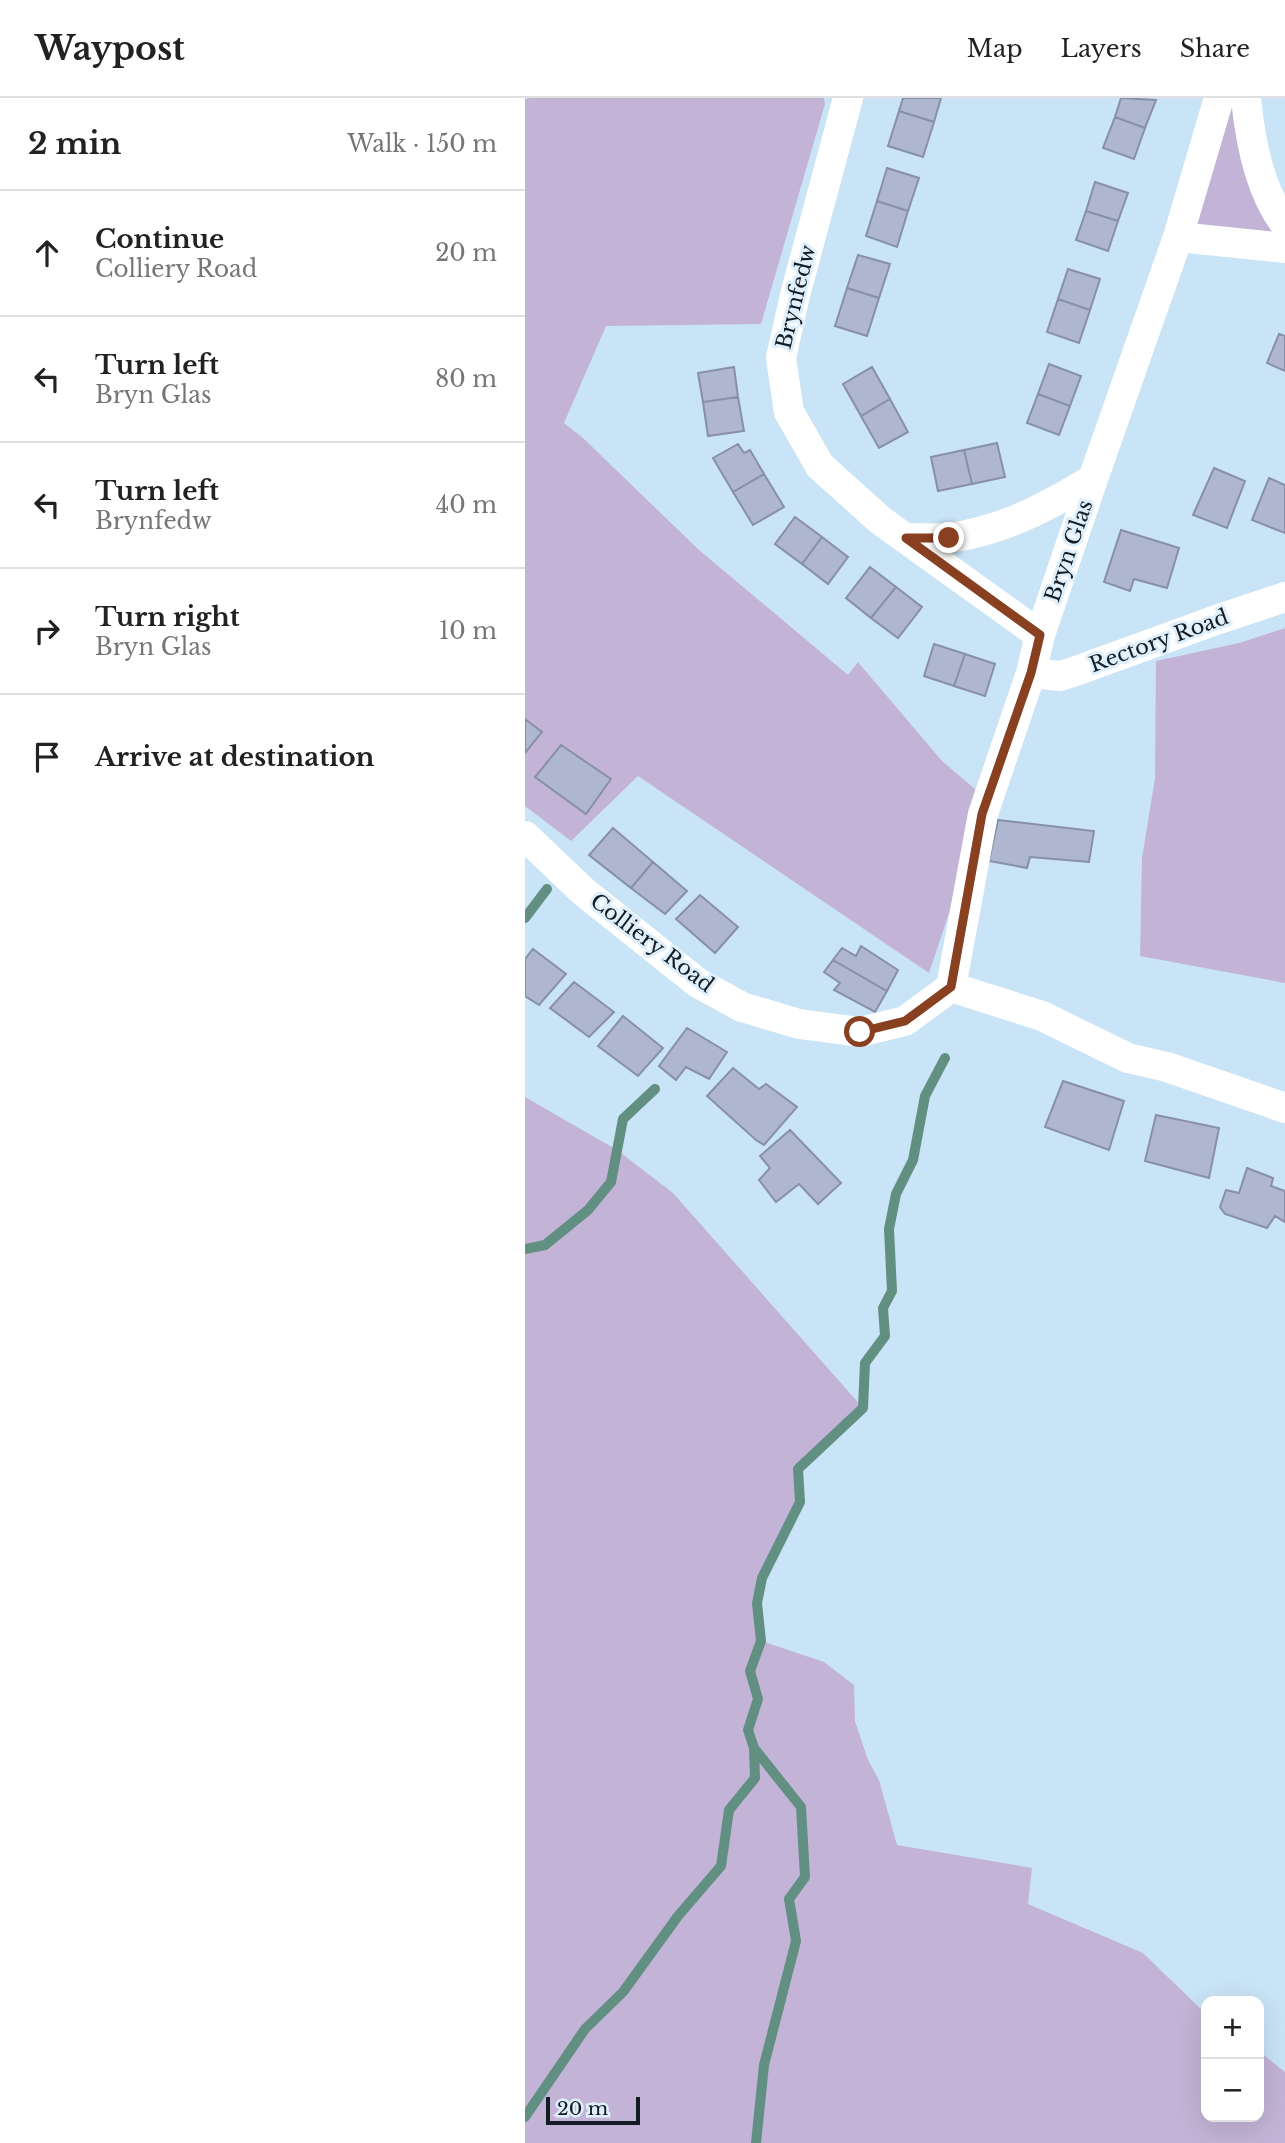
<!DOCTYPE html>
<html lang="en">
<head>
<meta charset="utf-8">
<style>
  body { margin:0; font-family:"Libre Baskerville",serif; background:#f6f6f6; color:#222 }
  .controls { position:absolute; right:21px; bottom:21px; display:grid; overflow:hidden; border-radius:14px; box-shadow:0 7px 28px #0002 }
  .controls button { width:63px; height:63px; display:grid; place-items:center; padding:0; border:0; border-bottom:2px solid #e0e0e0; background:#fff; color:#222; font:35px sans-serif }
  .scale { position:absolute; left:21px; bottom:18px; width:94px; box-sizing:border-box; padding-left:7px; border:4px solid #131c23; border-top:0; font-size:19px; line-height:24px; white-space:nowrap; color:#131c23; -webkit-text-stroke:5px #dfeffb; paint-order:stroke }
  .stop { position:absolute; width:21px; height:21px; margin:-16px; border:5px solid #884020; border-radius:50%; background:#fff }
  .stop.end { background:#884020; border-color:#fff; box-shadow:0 2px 7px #0008 }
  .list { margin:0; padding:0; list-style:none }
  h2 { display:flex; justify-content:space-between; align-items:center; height:91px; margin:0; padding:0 28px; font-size:30px }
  h2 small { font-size:23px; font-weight:400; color:#767676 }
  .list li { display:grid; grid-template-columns:46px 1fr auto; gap:21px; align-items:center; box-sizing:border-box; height:126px; padding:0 28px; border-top:2px solid #e0e0e0 }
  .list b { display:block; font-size:26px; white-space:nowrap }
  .list p { margin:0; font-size:23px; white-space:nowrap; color:#767676 }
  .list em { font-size:23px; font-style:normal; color:#767676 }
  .icon { flex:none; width:38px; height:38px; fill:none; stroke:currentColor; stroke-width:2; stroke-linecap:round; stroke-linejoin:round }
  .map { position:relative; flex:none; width:760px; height:2045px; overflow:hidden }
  header { display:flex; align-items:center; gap:42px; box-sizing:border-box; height:98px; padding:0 35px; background:#fff; border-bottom:2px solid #e0e0e0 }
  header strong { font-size:33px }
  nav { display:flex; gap:38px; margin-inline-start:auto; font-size:24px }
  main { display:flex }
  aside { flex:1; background:#fff }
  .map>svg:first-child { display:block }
</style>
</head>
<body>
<header>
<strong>Waypost</strong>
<nav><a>Map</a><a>Layers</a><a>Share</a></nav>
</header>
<main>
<aside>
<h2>2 min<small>Walk · 150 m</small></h2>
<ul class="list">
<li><svg class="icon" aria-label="ahead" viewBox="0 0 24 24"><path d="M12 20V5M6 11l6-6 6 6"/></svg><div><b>Continue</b><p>Colliery Road</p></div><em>20 m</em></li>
<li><svg class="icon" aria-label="left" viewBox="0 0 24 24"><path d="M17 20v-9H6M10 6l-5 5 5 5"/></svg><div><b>Turn left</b><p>Bryn Glas</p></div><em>80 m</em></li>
<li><svg class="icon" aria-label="left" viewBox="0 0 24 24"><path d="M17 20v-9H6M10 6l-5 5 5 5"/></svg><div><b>Turn left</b><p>Brynfedw</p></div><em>40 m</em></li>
<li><svg class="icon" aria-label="right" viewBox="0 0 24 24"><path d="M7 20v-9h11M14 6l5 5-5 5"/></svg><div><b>Turn right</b><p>Bryn Glas</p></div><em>10 m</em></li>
<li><svg class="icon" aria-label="arrive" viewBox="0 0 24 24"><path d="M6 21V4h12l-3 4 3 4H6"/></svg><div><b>Arrive at destination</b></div></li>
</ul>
</aside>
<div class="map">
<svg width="760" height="2045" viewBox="0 0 760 2045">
  <rect width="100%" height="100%" fill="#c9e4f6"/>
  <path fill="#c3b4d7" d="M 5,0 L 299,0 L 300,6 L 236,226 L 81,228 L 39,325 L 58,340 L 174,452 L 323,577 L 333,564 L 417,663 L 451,692 L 435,782 L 404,875 L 113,678 L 46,743 L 0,708 L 0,1 Z
    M 695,0 L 721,0 L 760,150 L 653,139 Z
    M 760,530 L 760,885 L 615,858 L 617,760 L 630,680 L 631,563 L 714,545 Z
    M 0,999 L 92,1052 L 148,1095 L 338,1310 L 273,1371 L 275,1404 L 237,1480 L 232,1505 L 236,1543 L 299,1564 L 329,1587 L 330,1623 L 343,1662 L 354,1682 L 372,1747 L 507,1770 L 503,1806 L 618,1855 L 681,1916 L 681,2019 L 734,2019 L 734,1953 L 760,1974 L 760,2045 L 0,2045 Z"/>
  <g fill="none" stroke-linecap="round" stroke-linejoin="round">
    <path stroke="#619082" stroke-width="10" d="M 0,820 L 22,791
      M 0,1151 L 20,1147 L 63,1112 L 86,1084 L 98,1021 L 130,991
      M 0,2019 L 60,1931 L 98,1894 L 153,1818 L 196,1768 L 204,1712 L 230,1680 L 229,1650
      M 231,2045 L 239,1967 L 271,1843 L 264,1801 L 280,1779 L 276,1709 L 229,1650 L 223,1632 L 233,1601 L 225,1573 L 236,1543 L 232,1505 L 237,1480 L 275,1404 L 273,1371 L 338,1310 L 340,1265 L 360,1238 L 358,1210 L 367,1193 L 364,1131 L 371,1096 L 388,1062 L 400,998 L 420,960"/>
  </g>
  <path fill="#aeb6d0" stroke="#8890a8" stroke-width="2" d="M 378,0 L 416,0 L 409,24 L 374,13 Z
    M 596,0 L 631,2 L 620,30 L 590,19 Z
    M 374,13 L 409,24 L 398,59 L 363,48 Z
    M 590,19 L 620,30 L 609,61 L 578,50 Z
    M 362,70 L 394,80 L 383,113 L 352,103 Z
    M 570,84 L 603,95 L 593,123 L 561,113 Z
    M 352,103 L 383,113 L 372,149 L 341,138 Z
    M 561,113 L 593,123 L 583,153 L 551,142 Z
    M 333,157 L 365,166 L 354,200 L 322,190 Z
    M 543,171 L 575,181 L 565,212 L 533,201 Z
    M 322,190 L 354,200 L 342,238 L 310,228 Z
    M 533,201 L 565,212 L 554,245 L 522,234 Z
    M 754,236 L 760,238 L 760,273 L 742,265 Z
    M 524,266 L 556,278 L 545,308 L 513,296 Z
    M 209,269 L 213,299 L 178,304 L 173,275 Z
    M 347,269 L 365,301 L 336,318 L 318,286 Z
    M 513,296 L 545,308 L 534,337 L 502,325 Z
    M 213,299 L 219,333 L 183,338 L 178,304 Z
    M 365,301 L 383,334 L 354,350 L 336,318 Z
    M 472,345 L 480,379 L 447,386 L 439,352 Z
    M 213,346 L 219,355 L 225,352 L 239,376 L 208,394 L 188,360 Z
    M 439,352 L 447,386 L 413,393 L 406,359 Z
    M 689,370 L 720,383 L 702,430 L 668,417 Z
    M 239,376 L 259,409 L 228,427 L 208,394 Z
    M 744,380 L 760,387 L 760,435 L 727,422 Z
    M 270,419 L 297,439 L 277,466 L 250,446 Z
    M 596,432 L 654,450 L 642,490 L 609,481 L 605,493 L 579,484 Z
    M 297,439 L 323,459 L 303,486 L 277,466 Z
    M 345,469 L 371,489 L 346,520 L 321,500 Z
    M 371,489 L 397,509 L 373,540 L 346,520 Z
    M 409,546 L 440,556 L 429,588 L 399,578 Z
    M 440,556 L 470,566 L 460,598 L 429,588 Z
    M 0,621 L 17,634 L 0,655 Z
    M 36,647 L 86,681 L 61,716 L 10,679 Z
    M 473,722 L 569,733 L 564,764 L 505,759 L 502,770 L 464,763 Z
    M 88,730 L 128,764 L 106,790 L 64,757 Z
    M 128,764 L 162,793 L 140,816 L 106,790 Z
    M 175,797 L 213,829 L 190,855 L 151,821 Z
    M 336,848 L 373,872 L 362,893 L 308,862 L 317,850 L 331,858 Z
    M 8,851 L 41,876 L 14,907 L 0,898 L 0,861 Z
    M 308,862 L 362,893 L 350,914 L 309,892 L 315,885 L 299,874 Z
    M 49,884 L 89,914 L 64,939 L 25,910 Z
    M 98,918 L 138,950 L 113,978 L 73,948 Z
    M 162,930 L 202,954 L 184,981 L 161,969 L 151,982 L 134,968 Z
    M 208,970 L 234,991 L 241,986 L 272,1009 L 239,1047 L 231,1042 L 182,998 Z
    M 538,983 L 599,1003 L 584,1052 L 520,1029 Z
    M 631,1017 L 694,1030 L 684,1080 L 620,1063 Z
    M 265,1032 L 316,1085 L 293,1106 L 274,1086 L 251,1104 L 234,1082 L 245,1070 L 235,1058 Z
    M 722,1070 L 748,1080 L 746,1088 L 760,1093 L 760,1124 L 750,1118 L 742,1130 L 700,1116 L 695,1109 L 701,1092 L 714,1095 Z"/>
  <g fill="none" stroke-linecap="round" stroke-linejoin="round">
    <path stroke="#fff" stroke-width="30" d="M 323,0 L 270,197 L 256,260 L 264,314 L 295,368 L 355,422 L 515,537
      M 721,0 C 725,42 734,92 760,126
      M 653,139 L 760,150
      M 381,440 C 395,440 410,441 424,440 C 477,433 522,409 568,381
      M 506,575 L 535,578 L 551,573 L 691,522 L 760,499
      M 0,738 L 59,794 L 173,885 L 217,909 L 274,926 L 335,934 L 380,923 L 426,889
      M 426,889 L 458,716 L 506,575 L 515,537 L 568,381 L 653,139 L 694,0
      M 426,889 L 517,918 L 603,960 L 642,969 L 760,1010"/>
  </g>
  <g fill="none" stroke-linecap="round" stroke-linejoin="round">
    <path stroke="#884020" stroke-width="9" d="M 335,934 L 380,923 L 426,889 L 457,716 L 506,575 L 515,537 L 381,440 L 424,440"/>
  </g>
  <g text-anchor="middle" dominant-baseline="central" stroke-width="6" stroke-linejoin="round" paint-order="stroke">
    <g font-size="21" fill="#131c23" stroke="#dfeffb">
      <text transform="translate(271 199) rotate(-76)">Brynfedw</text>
      <text transform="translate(544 453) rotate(-71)">Bryn Glas</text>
      <text transform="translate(634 543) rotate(-20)">Rectory Road</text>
      <text transform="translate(127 845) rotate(37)">Colliery Road</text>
    </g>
  </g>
</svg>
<div class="controls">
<button>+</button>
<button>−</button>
</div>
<div class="scale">20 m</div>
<div class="stop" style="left:335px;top:934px"></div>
<div class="stop end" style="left:424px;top:440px"></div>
</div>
</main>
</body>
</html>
